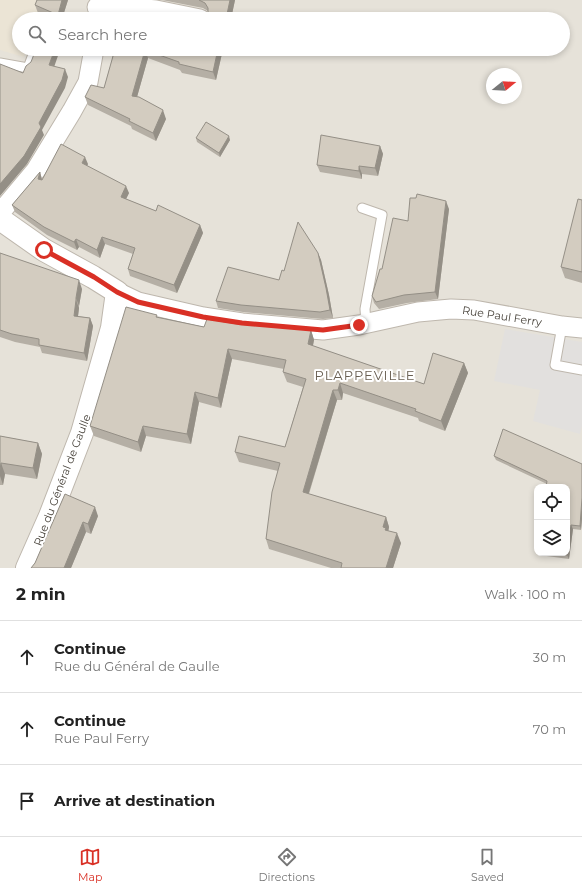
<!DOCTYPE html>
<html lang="en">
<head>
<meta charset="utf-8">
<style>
  body { margin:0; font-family:Montserrat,sans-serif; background:#f6f6f6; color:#222 }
  .controls { position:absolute; right:12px; bottom:12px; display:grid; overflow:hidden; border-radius:8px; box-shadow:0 2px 6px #0003 }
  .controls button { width:36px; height:36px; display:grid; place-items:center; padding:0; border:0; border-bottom:1px solid #e0e0e0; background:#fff; color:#222; font:20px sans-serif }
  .compass { position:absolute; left:486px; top:68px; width:36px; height:36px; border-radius:50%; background:#fff; box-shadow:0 2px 6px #0003; rotate:72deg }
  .stop { position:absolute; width:12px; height:12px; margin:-9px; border:3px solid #d93025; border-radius:50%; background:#fff }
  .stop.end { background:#d93025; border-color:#fff; box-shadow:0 1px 4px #0008 }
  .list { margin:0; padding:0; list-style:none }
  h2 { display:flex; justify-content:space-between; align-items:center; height:52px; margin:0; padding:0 16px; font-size:17px }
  h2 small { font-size:13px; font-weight:400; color:#767676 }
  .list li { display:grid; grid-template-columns:26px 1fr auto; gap:12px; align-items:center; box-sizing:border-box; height:72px; padding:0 16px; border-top:1px solid #e0e0e0 }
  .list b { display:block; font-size:15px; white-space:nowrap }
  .list p { margin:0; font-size:13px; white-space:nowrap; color:#767676 }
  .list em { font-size:13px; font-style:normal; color:#767676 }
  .icon { flex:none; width:22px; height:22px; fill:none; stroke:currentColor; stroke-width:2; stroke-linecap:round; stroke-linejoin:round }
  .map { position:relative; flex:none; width:582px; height:568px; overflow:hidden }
  .search { position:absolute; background:#fff; box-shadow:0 2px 6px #0003; left:12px; right:12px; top:12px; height:44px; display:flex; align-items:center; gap:10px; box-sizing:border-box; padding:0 14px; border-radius:22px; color:#767676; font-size:15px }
  .sheet { height:268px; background:#fff }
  nav { display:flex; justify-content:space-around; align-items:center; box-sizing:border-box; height:56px; border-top:1px solid #e0e0e0; background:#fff; font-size:11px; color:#767676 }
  nav a { display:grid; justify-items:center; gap:2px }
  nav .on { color:#d93025 }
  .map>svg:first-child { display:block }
</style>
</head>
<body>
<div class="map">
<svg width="582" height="568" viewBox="0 0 582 568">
  <rect width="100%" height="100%" fill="#f3f0ea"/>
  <path fill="#e6e2d9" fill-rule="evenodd" d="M 0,0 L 582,0 L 582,568 L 0,568 ZM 19,19 L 563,19 L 563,49 L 19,49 ZM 492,74 L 516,74 L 516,98 L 492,98 ZM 537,487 L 567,487 L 567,553 L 537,553 Z"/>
  <path fill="#ebe4d5" d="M 0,0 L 68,0 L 40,14 L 38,19 L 19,19 L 19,49 L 27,49 L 24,57 L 0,50 Z"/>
  <path fill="#e2e0de" d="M 505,329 L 582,342 L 582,426 L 580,434 L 533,421 L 540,390 L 494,381 Z"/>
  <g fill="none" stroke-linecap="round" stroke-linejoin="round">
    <g stroke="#beb7ad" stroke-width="11">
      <path id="service" d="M 0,63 L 28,68 L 35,49
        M 362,208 L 382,215 L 365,309 L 366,323
        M 562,326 L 555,365 L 582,370"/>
    </g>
    <g stroke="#beb7ad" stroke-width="21">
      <path id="minor" d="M 97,7 L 126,7 L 156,10 L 200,19
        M 0,213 L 36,170 L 72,111 L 88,82 L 94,49
        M 117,292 L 138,302 L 203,317 L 242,323 L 323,330 L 359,325 L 418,312 L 451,309 L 474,310 L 562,326 L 582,328"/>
    </g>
    <g stroke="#beb7ad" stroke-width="24">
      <path id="tertiary" d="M 0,219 L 44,250 L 93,277 L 117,292 L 112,328 L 82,433 L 50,516 L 27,568"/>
    </g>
    <use href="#service" stroke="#fff" stroke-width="9"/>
    <use href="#minor" stroke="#fff" stroke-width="19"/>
    <use href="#tertiary" stroke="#fff" stroke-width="22"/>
  </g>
  <path fill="#b5afa5" d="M 37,0 L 68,0 L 62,19 L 51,19 L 38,13 L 35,5 Z
    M 162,0 L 235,0 L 231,19 L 205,18 L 208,13 L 208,11 L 203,8 Z
    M 115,49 L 223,49 L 216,80 L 182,73 L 180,70 L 148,58 L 137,97 L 166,119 L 156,141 L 132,129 L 131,126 L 88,105 L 85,97 L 104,88 Z
    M 196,138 L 230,140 L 220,157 L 197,142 Z
    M 380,146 L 383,154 L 378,176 L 362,174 L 362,179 L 320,172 L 317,165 Z
    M 88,164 L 87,166 L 129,193 L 126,199 L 156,211 L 200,225 L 203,233 L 177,293 L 130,276 L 128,269 L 133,254 L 105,244 L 100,258 L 79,247 L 77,250 L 47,235 L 15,212 L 12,205 L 40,172 L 42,179 Z
    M 582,200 L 582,283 L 565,278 L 561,267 Z
    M 449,209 L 438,299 L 407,303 L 379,309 L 374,303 L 372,296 L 382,269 L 408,221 Z
    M 0,253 L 82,289 L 79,306 L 79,308 L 78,316 L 90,318 L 93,326 L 87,361 L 42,353 L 40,347 L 15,342 L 0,337 Z
    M 318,253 L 321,260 L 329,295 L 333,318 L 323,319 L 243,312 L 218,308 L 216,301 L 279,280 L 284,271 Z
    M 157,315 L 157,317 L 204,327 L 237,324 L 311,330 L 314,340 L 313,346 L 424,384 L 464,363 L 468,373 L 445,431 L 419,421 L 418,418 L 343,393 L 342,400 L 337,400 L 309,494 L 386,517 L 389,527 L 388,531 L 401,543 L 393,568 L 331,568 L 269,549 L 266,539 L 278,471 L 239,462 L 235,452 L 285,447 L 303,387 L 287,382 L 283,372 L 284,369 L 232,359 L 221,408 L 199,402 L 191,444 L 146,436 L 141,452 L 94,436 L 90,426 Z
    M 0,436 L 38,443 L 42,454 L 37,479 L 5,474 L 3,485 L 0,485 Z
    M 494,456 L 582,464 L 582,519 L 581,530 L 573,529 L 569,559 L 539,555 L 538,553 L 567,553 L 547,484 L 496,460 Z
    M 65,494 L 98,516 L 91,534 L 86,532 L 71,568 L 31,568 L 35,563 Z"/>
  <path fill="#948f86" d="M 62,0 L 68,0 L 62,19 L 59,19 L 58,15 Z
    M 230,0 L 235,0 L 231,19 L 226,19 Z
    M 55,49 L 59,49 L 60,50 L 52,73 L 49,65 Z
    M 218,49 L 223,49 L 216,80 L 213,72 Z
    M 145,50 L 148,58 L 135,104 L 132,96 Z
    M 65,69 L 68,77 L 65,88 L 42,130 L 44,135 L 27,164 L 0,196 L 0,184 L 39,123 Z
    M 163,110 L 166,119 L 156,141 L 153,133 Z
    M 229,136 L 230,140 L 220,157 L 219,153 Z
    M 380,146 L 383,154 L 378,176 L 375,168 Z
    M 85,157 L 88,164 L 85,170 L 82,163 Z
    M 359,166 L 362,174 L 362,179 L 359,171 Z
    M 40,172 L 42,180 L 41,186 L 38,179 Z
    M 126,186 L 129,193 L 123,205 L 121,197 Z
    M 446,201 L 449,209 L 438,299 L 435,292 Z
    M 200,225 L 203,233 L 177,293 L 174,285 Z
    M 102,237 L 105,244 L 100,258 L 97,250 Z
    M 76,239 L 79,247 L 77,250 L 74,242 Z
    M 318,253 L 321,260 L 329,295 L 333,318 L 330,310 Z
    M 79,280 L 82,289 L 79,306 L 76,298 Z
    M 76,300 L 79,308 L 77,324 L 74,316 Z
    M 90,318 L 93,326 L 87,361 L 84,353 Z
    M 311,330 L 314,340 L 311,354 L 308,344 Z
    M 228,349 L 232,359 L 221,408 L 218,398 Z
    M 464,363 L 468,373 L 445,431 L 441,421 Z
    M 340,383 L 343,393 L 342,400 L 338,390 Z
    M 333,390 L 337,400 L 306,502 L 303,492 Z
    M 195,392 L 199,402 L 191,444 L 187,434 Z
    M 143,426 L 146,436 L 141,452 L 138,442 Z
    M 38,443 L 42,454 L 37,479 L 33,468 Z
    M 1,463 L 5,474 L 3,485 L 0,476 L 0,470 Z
    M 582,498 L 582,519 L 581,530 L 580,526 Z
    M 95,507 L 98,516 L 91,534 L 88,524 Z
    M 386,517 L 389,527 L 388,533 L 383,527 Z
    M 83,522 L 86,532 L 71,568 L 64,568 Z
    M 571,525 L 573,529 L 569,559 L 567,555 Z
    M 397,533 L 401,543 L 393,568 L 386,568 Z"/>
  <path fill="#d3ccc0" stroke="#948f86" d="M 37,0 L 62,0 L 58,15 L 35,5 Z
    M 199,0 L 230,0 L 226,19 L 203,19 L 205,18 L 208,13 L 208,8 L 205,3 Z
    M 156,14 L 183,19 L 156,19 Z
    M 36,49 L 55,49 L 49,65 L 65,69 L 62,80 L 39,123 L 41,127 L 24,156 L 0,184 L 0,64 L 23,73 L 26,66 L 31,62 Z
    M 115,49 L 218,49 L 213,72 L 179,64 L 179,62 L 145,50 L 132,96 L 139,97 L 163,110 L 153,133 L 129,121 L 130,119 L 85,97 L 91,85 L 104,88 Z
    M 206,122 L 229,136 L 219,153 L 196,138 Z
    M 321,135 L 380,146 L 375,168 L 359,166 L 359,171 L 317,165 Z
    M 61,144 L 85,157 L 82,163 L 126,186 L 121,197 L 156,211 L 158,205 L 200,225 L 174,285 L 128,269 L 135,248 L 102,237 L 97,250 L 76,239 L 74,242 L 44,227 L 12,205 L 40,172 L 38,179 L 42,180 Z
    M 417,194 L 446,201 L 435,292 L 404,295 L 376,302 L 372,296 L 380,269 L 382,269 L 393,218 L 408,221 L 410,198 L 416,198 Z
    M 578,199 L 582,200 L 582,272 L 561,267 Z
    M 298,222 L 318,253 L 326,288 L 330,310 L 320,312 L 241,305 L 216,301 L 228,267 L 279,280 L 282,270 L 284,271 Z
    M 0,253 L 79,280 L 76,298 L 76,300 L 74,316 L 90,318 L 84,353 L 39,345 L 39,339 L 12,334 L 0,330 Z
    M 126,307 L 157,315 L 156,317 L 204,327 L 207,319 L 237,324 L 311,330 L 308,344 L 424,384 L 433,353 L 464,363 L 441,421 L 415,411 L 416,409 L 340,383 L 338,390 L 333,390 L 303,492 L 386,517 L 383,527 L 386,528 L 385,530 L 397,533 L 386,568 L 341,568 L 342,563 L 266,539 L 272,492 L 280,463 L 235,452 L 239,436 L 285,447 L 306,379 L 283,372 L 286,360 L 228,349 L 218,398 L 195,392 L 187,434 L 143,426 L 138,442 L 90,426 Z
    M 503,429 L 582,464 L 582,498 L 580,526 L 571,525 L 567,555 L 550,553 L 567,553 L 567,487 L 546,487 L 547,481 L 494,456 Z
    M 0,436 L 38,443 L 33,468 L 1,463 L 0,470 Z
    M 65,494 L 95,507 L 88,524 L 83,522 L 64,568 L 31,568 L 35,563 Z"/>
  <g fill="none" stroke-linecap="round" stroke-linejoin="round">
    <path stroke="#d93025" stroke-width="5" d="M 44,250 L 94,277 L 117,292 L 138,302 L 203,317 L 242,323 L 323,330 L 359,325"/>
  </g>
  <g text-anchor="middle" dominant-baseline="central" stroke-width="4" stroke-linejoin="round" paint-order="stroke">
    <g font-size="11" fill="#464139" stroke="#fff">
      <text transform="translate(502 316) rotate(9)">Rue Paul Ferry</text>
      <text transform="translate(62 480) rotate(-69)">Rue du Général de Gaulle</text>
    </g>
    <g font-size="13" letter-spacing="1" fill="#685e51" stroke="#fff">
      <text x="365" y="375">PLAPPEVILLE</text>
    </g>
  </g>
</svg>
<div class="controls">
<button><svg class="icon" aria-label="locate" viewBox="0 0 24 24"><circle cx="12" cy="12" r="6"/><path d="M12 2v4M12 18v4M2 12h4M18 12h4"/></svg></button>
<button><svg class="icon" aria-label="layers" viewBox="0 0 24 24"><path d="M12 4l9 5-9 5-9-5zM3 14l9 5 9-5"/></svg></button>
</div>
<svg class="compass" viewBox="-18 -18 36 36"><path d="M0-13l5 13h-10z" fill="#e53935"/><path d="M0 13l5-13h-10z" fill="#767676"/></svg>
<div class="stop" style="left:44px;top:250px"></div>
<div class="stop end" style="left:359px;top:325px"></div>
<div class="search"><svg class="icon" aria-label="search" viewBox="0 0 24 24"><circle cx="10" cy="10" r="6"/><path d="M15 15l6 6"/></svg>Search here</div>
</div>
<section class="sheet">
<h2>2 min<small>Walk · 100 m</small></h2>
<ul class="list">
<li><svg class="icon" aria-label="ahead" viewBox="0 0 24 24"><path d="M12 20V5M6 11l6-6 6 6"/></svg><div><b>Continue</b><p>Rue du Général de Gaulle</p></div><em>30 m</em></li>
<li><svg class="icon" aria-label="ahead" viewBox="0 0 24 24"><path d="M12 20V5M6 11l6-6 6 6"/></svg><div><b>Continue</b><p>Rue Paul Ferry</p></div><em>70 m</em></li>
<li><svg class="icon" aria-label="arrive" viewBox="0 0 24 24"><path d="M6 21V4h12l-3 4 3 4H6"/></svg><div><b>Arrive at destination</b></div></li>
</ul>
</section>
<nav>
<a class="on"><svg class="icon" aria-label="map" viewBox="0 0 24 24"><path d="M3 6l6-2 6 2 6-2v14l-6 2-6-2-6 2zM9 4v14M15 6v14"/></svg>Map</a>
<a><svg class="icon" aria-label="directions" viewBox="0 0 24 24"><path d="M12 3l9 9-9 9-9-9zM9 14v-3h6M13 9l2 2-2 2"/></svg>Directions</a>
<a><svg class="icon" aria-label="saved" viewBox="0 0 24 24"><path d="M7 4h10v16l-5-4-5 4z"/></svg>Saved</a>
</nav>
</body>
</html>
